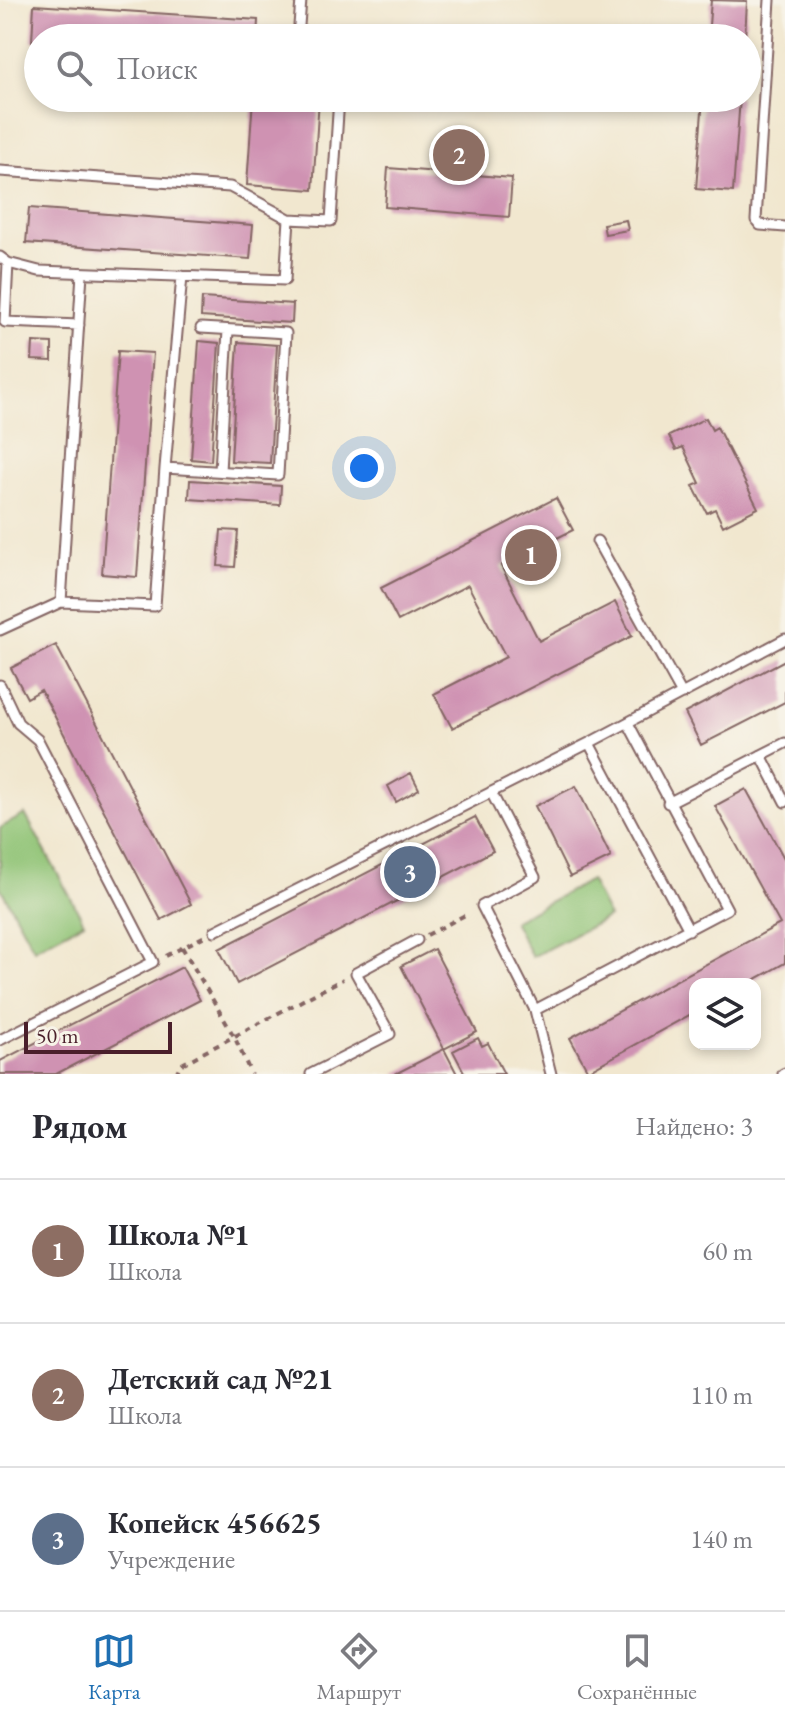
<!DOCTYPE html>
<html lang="ru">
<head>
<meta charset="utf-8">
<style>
  body { margin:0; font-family:"EB Garamond",serif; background:#f2f2f3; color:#2b2b33 }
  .controls { position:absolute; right:24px; bottom:24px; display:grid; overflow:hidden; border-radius:16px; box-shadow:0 4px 12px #0003 }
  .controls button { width:72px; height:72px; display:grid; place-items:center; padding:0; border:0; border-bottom:2px solid #e1e1e2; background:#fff; color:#2b2b33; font:40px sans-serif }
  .scale { position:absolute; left:24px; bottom:20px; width:148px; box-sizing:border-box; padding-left:8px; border:4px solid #4a1f2b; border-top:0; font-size:22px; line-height:28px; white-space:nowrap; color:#4a1f2b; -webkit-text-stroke:6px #f7f3e8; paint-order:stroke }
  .you { position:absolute; left:364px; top:468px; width:28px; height:28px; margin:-20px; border:6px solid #fff; border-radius:50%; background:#1a73e8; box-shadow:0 0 0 12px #1a73e833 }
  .badge { display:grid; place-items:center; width:52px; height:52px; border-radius:50%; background:#1f6fb2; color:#fff; font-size:26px; font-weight:700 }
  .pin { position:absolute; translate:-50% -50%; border:4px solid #fff; box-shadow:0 2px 8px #0006 }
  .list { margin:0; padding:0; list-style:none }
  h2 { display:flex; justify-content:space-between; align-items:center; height:104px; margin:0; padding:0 32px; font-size:34px }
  h2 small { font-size:26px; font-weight:400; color:#7c7c81 }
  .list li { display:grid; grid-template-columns:52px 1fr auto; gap:24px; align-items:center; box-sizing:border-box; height:144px; padding:0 32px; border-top:2px solid #e1e1e2 }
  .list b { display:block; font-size:30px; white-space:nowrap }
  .list p { margin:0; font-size:26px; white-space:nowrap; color:#7c7c81 }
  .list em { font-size:26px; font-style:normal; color:#7c7c81 }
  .icon { flex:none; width:44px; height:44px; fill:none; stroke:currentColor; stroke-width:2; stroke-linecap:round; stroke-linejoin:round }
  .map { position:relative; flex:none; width:785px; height:1074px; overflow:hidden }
  .search { position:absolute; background:#fff; box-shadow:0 4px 12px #0003; left:24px; right:24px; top:24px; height:88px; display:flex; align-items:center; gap:20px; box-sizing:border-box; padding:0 28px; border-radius:44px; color:#7c7c81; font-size:30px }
  .sheet { height:536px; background:#fff }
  nav { display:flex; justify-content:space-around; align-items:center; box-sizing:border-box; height:112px; border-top:2px solid #e1e1e2; background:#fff; font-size:22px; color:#7c7c81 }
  nav a { display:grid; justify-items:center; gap:4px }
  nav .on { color:#1f6fb2 }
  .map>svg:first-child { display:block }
</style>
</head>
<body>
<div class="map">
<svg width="785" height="1074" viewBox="0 0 785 1074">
  <rect width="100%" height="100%" fill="#f7f3e8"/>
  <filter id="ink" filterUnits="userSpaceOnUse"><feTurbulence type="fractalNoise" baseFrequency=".0125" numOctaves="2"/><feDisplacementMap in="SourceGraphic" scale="16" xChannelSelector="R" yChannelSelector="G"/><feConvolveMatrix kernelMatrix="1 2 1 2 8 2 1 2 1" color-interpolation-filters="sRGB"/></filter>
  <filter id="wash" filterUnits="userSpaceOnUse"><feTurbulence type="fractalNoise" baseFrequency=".006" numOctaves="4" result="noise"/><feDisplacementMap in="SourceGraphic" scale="32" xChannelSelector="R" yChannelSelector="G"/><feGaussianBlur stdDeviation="1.8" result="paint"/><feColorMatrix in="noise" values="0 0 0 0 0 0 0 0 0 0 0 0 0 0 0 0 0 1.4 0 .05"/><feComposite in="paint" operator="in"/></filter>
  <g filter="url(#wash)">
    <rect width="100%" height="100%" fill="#f1e7cf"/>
    <path fill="#8fc374" stroke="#6c7150" stroke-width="2" d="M 25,814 L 84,922 L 34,949 L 0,887 L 0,828 Z
      M 590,880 L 609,917 L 532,957 L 513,921 Z"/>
    <g id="blocks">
      <path fill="#cf92b2" d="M 711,0 L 747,1 L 745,38 L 708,38 Z
        M 34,5 L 258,20 L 257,38 L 38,38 L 38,41 L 32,41 Z
        M 253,98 L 319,98 L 313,190 L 247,185 Z
        M 703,98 L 740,98 L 733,192 L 696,189 Z
        M 388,168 L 512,178 L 509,217 L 385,207 Z
        M 29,208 L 253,225 L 250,259 L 26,243 Z
        M 626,220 L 628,230 L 605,234 L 603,224 Z
        M 202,298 L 293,304 L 292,323 L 201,317 Z
        M 199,341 L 219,343 L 211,461 L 191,459 Z
        M 33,342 L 52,343 L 52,361 L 32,360 Z
        M 238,342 L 277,345 L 270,463 L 231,461 Z
        M 118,351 L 153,353 L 137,577 L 102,574 Z
        M 706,418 L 712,430 L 717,427 L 758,508 L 723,526 L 715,509 L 707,513 L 693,486 L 700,483 L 683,447 L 676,450 L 669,436 Z
        M 190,480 L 281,486 L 280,505 L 189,499 Z
        M 556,498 L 573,530 L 501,566 L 539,641 L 615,602 L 632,636 L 452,728 L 434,694 L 506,657 L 468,585 L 398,621 L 381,588 Z
        M 221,530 L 238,531 L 235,567 L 218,566 Z
        M 56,645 L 191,904 L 161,920 L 41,690 L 27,698 L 11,668 Z
        M 785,660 L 785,702 L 701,745 L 685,713 Z
        M 411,773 L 419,789 L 396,802 L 388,786 Z
        M 576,786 L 611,857 L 570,877 L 535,806 Z
        M 746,789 L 785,860 L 785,963 L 747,984 L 695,984 L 695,1012 L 588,1071 L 570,1038 L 780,924 L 715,806 Z
        M 475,817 L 493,851 L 237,984 L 219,949 Z
        M 434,949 L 477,1032 L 444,1049 L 401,966 Z
        M 182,967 L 200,1000 L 56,1074 L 0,1074 L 0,1061 Z
        M 478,1038 L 482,1046 L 488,1043 L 504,1074 L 465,1074 L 453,1051 Z
        M 444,1049 L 457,1074 L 395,1074 Z"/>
    </g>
  </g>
  <g filter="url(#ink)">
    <use href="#blocks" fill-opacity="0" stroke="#846564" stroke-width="2"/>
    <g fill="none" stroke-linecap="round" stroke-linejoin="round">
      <g stroke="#846564" stroke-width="13">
        <path id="service" d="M 770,0 L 756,220 L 760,225 L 785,227
          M 298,38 L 301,0
          M 0,171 L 230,187 L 289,219 L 331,221 L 339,98
          M 0,257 L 8,263 L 39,271 L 285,280 L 289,219
          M 8,263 L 5,322 L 79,325
          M 182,276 L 165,468 L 278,475 L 286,333 L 201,328
          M 220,471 L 228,330
          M 597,541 L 682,694
          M 61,602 L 155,606 L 165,468
          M 0,630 L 61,602 L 82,273
          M 0,685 L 18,723 L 38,740 L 153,962 L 0,1040
          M 589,743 L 689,930
          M 761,755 L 785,802
          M 491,792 L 535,877 L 482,906 L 535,1010
          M 668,803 L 785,743
          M 215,931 L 589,743 L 785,639
          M 311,1074 L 390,1034 L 356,973 L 417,940
          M 551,1074 L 535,1010 L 727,909 L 628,723
          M 783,1074 L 785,1073"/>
      </g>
      <path stroke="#846564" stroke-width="4" stroke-dasharray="6 6" stroke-linecap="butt" d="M 427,935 L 469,913
        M 182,947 L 235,1038 L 251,1074
        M 166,956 L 205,936
        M 176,1074 L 180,1065 L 343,979"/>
      <use href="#service" stroke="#fff" stroke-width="9"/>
    </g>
  </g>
</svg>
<div class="controls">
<button><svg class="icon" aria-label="layers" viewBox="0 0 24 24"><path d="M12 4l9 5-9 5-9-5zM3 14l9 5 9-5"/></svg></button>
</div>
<div class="scale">50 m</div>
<div class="you"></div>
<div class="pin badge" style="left:531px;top:555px;background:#8d6e63">1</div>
<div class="pin badge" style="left:459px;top:155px;background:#8d6e63">2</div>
<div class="pin badge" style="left:410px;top:872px;background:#5c6f8a">3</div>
<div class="search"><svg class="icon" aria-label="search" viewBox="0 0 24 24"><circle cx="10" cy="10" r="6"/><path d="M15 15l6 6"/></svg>Поиск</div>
</div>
<section class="sheet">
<h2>Рядом<small>Найдено: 3</small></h2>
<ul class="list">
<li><span class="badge" style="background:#8d6e63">1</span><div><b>Школа №1</b><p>Школа</p></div><em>60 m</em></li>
<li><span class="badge" style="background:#8d6e63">2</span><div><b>Детский сад №21</b><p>Школа</p></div><em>110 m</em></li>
<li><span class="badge" style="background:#5c6f8a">3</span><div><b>Копейск 456625</b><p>Учреждение</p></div><em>140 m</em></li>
</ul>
</section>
<nav>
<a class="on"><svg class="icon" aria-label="map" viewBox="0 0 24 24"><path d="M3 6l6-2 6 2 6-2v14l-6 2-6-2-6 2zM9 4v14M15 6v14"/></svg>Карта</a>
<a><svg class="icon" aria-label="directions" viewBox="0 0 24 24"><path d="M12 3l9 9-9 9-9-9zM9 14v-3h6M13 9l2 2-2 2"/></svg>Маршрут</a>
<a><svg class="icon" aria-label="saved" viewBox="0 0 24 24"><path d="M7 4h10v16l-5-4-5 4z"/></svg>Сохранённые</a>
</nav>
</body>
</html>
